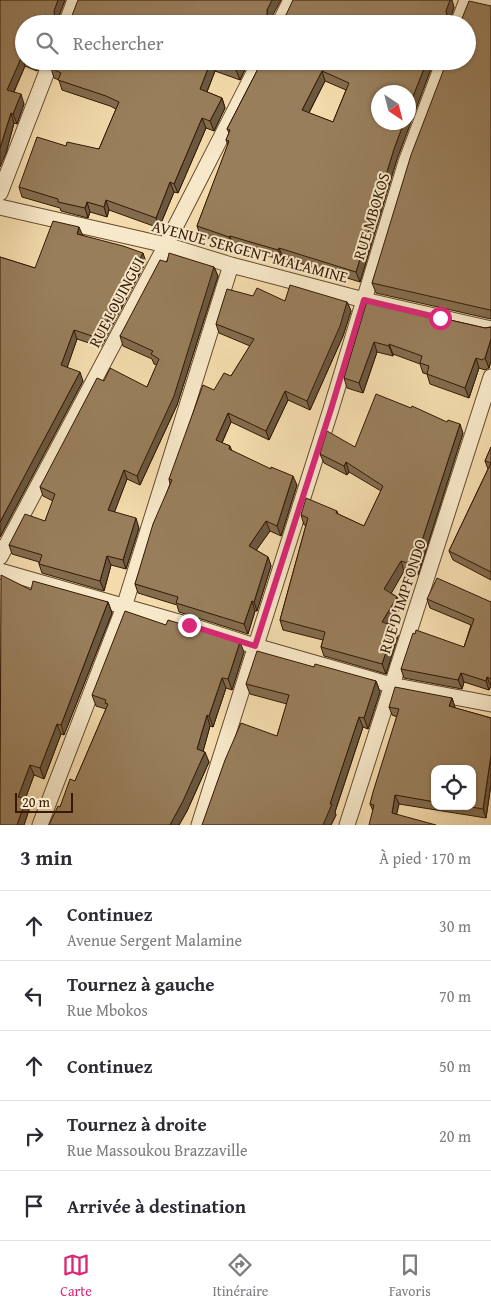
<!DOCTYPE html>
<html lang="fr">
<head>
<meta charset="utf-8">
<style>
  body { margin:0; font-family:"Gentium Book Plus",serif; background:#f7f7f7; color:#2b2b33 }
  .controls { position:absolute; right:15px; bottom:15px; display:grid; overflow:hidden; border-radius:10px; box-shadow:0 1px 4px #0004 }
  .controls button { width:45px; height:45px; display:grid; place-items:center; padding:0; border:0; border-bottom:1px solid #e1e1e2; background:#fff; color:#2b2b33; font:25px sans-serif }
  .compass { position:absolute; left:371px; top:85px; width:45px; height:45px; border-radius:50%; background:#fff; box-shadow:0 1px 4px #0004; rotate:145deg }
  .scale { position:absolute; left:15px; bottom:12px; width:58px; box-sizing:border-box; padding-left:5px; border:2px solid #351904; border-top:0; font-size:14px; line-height:18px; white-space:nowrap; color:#351904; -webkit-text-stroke:4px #f7e8c9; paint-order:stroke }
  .stop { position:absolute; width:15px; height:15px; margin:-11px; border:4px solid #db2777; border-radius:50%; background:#fff }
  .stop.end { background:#db2777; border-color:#fff; box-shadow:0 1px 5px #0008 }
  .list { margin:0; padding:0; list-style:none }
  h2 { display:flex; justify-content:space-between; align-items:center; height:65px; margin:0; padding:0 20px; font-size:21px }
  h2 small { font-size:16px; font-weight:400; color:#7c7c81 }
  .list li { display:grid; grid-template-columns:32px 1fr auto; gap:15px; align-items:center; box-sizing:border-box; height:70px; padding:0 20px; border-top:1px solid #e1e1e2 }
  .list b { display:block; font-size:19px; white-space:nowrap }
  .list p { margin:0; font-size:16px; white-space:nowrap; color:#7c7c81 }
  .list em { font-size:16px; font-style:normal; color:#7c7c81 }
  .icon { flex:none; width:28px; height:28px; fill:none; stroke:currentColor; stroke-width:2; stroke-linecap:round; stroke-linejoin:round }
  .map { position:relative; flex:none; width:491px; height:825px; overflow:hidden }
  .search { position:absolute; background:#fff; box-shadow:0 1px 4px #0004; left:15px; right:15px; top:15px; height:55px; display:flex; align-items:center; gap:12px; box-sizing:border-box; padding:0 18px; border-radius:28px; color:#7c7c81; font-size:19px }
  .sheet { height:415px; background:#fff }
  nav { display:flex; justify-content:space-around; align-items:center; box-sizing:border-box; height:70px; border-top:1px solid #e1e1e2; background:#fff; font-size:14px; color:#7c7c81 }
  nav a { display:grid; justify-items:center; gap:2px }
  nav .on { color:#db2777 }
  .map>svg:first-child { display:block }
</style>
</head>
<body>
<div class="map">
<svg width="491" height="825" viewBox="0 0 491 825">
  <rect width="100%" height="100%" fill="#f3dbac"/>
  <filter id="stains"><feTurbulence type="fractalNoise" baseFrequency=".004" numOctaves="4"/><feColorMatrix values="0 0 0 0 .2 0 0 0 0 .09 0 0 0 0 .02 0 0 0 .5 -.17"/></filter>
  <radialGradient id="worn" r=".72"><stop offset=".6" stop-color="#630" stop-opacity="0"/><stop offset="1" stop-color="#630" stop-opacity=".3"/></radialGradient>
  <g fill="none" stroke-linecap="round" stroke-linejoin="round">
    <g stroke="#644a2e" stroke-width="17">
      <path id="minor" d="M 472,0 L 491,4
        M 66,24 L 75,0
        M 279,24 L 291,0
        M 458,24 L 467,0
        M 0,193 L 51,61
        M 0,207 L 166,245 L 231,265 L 364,300 L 491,329
        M 0,557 L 166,245 L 260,61
        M 0,571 L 189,625 L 255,646 L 391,685 L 491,704
        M 40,825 L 124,607 L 231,265
        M 199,825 L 331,409 L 406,162 L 444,61
        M 347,825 L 491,377"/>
    </g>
    <use href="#minor" stroke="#f7e8c9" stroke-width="15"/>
  </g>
  <path fill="#836c4e" stroke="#351904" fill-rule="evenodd" d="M 0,0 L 65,0 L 57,21 L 60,23 L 270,20 L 272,23 L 454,7 L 449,21 L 455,23 L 491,6 L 491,319 L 376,293 L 372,283 L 467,24 L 24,24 L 24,61 L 42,61 L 37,71 L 25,66 L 14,92 L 24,104 L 17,124 L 14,123 L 6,153 Z
    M 53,61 L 249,61 L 240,80 L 215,71 L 207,92 L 222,98 L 225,108 L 214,131 L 206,128 L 178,193 L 174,192 L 159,228 L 109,210 L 107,217 L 90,212 L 88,218 L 61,211 L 60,208 L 22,197 L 19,187 L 66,146 L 99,149 L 116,109 L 110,106 L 62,90 L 59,80 L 54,78 L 51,68 Z
    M 262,61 L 434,61 L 397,159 L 360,282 L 283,258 L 282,260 L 233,246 L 233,247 L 200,235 L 197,226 L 228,145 L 226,140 L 229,133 L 227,129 ZM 325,81 L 346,90 L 333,122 L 309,113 Z
    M 82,235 L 146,262 L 101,347 L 77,339 L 67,367 L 83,381 L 0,537 L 0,257 L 35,268 Z
    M 167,262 L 214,267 L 218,276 L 177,405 L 140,485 L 127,479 L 114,512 L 139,528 L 126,569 L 111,565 L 104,591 L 42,573 L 39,564 L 39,562 L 12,554 L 9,545 L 45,521 L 53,501 L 43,496 L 40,487 L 104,381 L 147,387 L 157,365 L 154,364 L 152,359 L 123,346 L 120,336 Z
    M 253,296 L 285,301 L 347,302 L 351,311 L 343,336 L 310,410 L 288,400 L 269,440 L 231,422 L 222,443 L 230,446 L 232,451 L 297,485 L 281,536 L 270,531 L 256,550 L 268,557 L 271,566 L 257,611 L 255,611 L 248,634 L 179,612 L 177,605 L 138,593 L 135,584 L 170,484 L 169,479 L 231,376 L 250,346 L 219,333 L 216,324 Z
    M 367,301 L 485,328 L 491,327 L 491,361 L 489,368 L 485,370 L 479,368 L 469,398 L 430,384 L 427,374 L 423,373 L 420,364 L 393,354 L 393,356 L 377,352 L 363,393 L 347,388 L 344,378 Z
    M 463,433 L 418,575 L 404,571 L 391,593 L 397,597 L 401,607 L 390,624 L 395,626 L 398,636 L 386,674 L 324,656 L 321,647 L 323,640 L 283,630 L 280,620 L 306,525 L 304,525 L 301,515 L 337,511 L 338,514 L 364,526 L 381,491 L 349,472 L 347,475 L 324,463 L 320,454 L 355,447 Z
    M 491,447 L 491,580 L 453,560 L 449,551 L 488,469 L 485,461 Z
    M 31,590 L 108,602 L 112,613 L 64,735 L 61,734 L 44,779 L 34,775 L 25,799 L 29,810 L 24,825 Z
    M 427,599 L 491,602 L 491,686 L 489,690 L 464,682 L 462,689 L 404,678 L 401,669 L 464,647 L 471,625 L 430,608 Z
    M 244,652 L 232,690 L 226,688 L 213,727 L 210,726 L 203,751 L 209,762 L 187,811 L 179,825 L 49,825 L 75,781 L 106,709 L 96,706 L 92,695 Z
    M 314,667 L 376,681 L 380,692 L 368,729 L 363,727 L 335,812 L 336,815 L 331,825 L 202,825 L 277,736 L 287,704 L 250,694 L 246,684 Z
    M 452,698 L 455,708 L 491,718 L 491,784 L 486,818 L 399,804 L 396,814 L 373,811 L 370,804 L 397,717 L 392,715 L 389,707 ZM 435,769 L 472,806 L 435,806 Z"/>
  <path fill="#6a5840" stroke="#351904" d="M 58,0 L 65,0 L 57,21 L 58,24 L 55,20 L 54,11 Z
    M 272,0 L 281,0 L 270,20 L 271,24 L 267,19 L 267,10 Z
    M 447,0 L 452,0 L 454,7 L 449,24 L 446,11 Z
    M 22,56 L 25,66 L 10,100 L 7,90 Z
    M 34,61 L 42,61 L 37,71 Z
    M 211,61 L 215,71 L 204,99 L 200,89 Z
    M 241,61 L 249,61 L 240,80 L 236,70 Z
    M 427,61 L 434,61 L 397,159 L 360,282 L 356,272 L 394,149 L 404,122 L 408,122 L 408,109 Z
    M 322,71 L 325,81 L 305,120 L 302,110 Z
    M 21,94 L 24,104 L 17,124 L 13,114 Z
    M 222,98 L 225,108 L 214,131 L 210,121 Z
    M 11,113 L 14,123 L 6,153 L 0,167 L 0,148 Z
    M 202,118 L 206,128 L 178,193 L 174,184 Z
    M 170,182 L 174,192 L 159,228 L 156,218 Z
    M 106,200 L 109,210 L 107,217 L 104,207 Z
    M 87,202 L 90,212 L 88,218 L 85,208 Z
    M 79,227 L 83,236 L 77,234 Z
    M 230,236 L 233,246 L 233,247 L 229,237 Z
    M 279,248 L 283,258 L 282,260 L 278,250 Z
    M 143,253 L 146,262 L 101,347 L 98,338 Z
    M 214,267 L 218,276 L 177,405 L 140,485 L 137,476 Z
    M 347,302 L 351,311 L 343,336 L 310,410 L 307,401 Z
    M 74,330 L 77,339 L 65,374 L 61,365 Z
    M 491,339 L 491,361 L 489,368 L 485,358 Z
    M 374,342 L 377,352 L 363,393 L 359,383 Z
    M 389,344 L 393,354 L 393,356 L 389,346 Z
    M 476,358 L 479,368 L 469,398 L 465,388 Z
    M 80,372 L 83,381 L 0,537 L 0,522 Z
    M 285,391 L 288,400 L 269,440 L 266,431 Z
    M 228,413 L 231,422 L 219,449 L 216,440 Z
    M 460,424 L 463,433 L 418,575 L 414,565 Z
    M 346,462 L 349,472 L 347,475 L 344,466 Z
    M 124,470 L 127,479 L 112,519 L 108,510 Z
    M 293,476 L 297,485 L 281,536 L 277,526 Z
    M 136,518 L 139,528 L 126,569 L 123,560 Z
    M 266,521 L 270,531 L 253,555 L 249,546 Z
    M 107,556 L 111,565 L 104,591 L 100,581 Z
    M 268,557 L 271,566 L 257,611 L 254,602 Z
    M 401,561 L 404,571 L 388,599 L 384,589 Z
    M 397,597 L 401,607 L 386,631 L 382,622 Z
    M 252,601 L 255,611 L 248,634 L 244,624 Z
    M 108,602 L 112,613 L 64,735 L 61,725 Z
    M 395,626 L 398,636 L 386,674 L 382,664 Z
    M 240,642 L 244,652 L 232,690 L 228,679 Z
    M 461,673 L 464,682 L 462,689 L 458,680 Z
    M 487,677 L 491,686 L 489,690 L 486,681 Z
    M 222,678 L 226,688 L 213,727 L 209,716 Z
    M 376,681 L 380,692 L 368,729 L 364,718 Z
    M 452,698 L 455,707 L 452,715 L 449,706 Z
    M 207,715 L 210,726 L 201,759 L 197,749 Z
    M 359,717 L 363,727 L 335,812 L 336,815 L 331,825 L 323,825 Z
    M 57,724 L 61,734 L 44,779 L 40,768 Z
    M 205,752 L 209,762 L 187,811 L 179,825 L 170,825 Z
    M 491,755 L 491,784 L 486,818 L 483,809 Z
    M 30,765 L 34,775 L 22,808 L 18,797 Z
    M 395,795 L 399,804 L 395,822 L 392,813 Z
    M 26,799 L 29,810 L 24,825 L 17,825 Z"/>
  <path fill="#987e5b" stroke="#351904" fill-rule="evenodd" d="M 0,0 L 58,0 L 54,11 L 55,20 L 60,23 L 68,22 L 71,18 L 78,0 L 272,0 L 267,10 L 267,19 L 272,23 L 280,22 L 284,19 L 293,0 L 450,0 L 446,11 L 448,20 L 455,23 L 461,21 L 469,1 L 491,6 L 491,311 L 490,310 L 372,283 L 411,155 L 447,61 L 467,61 L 467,24 L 24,24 L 24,57 L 22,56 L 7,90 L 21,94 L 13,114 L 11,113 L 0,148 Z
    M 53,61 L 211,61 L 200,89 L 222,98 L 210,121 L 202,118 L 174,184 L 170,182 L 156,218 L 106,200 L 104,207 L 87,202 L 85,208 L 58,202 L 58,199 L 19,187 L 37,137 L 66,146 L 67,142 L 99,149 L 119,102 L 106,96 L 58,80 L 61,73 L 51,68 Z
    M 212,61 L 241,61 L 236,70 Z
    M 262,61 L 427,61 L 408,109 L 408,92 L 378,92 L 378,122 L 404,122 L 394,149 L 356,272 L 279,248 L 278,250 L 230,236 L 229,237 L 197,226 L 229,141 L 226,140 L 230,130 L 227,129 ZM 322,71 L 349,83 L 333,122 L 302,110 Z
    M 53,221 L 79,227 L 77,234 L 123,246 L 143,253 L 98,338 L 74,330 L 61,365 L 80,372 L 0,522 L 0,257 L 35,268 Z
    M 169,253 L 214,267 L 174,396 L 137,476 L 124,470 L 108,510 L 136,518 L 123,560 L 107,556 L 100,581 L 39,564 L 42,555 L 9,545 L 25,514 L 45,521 L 55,494 L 40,487 L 97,378 L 104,381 L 110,368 L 147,387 L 159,359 L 151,354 L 153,351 L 120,336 L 160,260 L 167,262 Z
    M 290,285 L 347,302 L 340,326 L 307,401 L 285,391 L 266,431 L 228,413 L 216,440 L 230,446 L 229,449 L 271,469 L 271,467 L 293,476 L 277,526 L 266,521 L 249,546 L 268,557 L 254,602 L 252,601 L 244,624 L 176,603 L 178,597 L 135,584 L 153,524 L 172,480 L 169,479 L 203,385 L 214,390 L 224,373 L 231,376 L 254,339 L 216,324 L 227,289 L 253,296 L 257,288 L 285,301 Z
    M 367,301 L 485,328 L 491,327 L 491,339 L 485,358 L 482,360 L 476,358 L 465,388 L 427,374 L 429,366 L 420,363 L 422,356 L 389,344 L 389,346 L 374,342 L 359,383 L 344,378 Z
    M 376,394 L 411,408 L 412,406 L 447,422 L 448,420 L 460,424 L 414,565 L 401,561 L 384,589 L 397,597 L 382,622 L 395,626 L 382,664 L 321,647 L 325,632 L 280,620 L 308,518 L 301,515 L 306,498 L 337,511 L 336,513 L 364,526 L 383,486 L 346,462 L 344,466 L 320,454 L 327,431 L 355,447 Z
    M 491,447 L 491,572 L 449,551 L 491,463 L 485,461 Z
    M 1,575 L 31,590 L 33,581 L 108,602 L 61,725 L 57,724 L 40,768 L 30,765 L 18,797 L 26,799 L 17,825 L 0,825 Z
    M 437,578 L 491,602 L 491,679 L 487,677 L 486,681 L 461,673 L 458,680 L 401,669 L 413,633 L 415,634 L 416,630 L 464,647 L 474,619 L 427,599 Z
    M 125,611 L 166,625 L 168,620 L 240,642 L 228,679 L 222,678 L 209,716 L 207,715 L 197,749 L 205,752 L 183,801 L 170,825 L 49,825 L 58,806 L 60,807 L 70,779 L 75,781 L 108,704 L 105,703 L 106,700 L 92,695 Z
    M 257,651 L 314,667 L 315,664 L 376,681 L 364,718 L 359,717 L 330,804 L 332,804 L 323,825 L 202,825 L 225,760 L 241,723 L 277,736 L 289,695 L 246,684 Z
    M 395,687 L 452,698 L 449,706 L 491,718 L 491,755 L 483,809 L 465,806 L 472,806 L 472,769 L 435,769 L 435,802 L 395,795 L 392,813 L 436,825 L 369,825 L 374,805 L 370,804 L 373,792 L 399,709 L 389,707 Z"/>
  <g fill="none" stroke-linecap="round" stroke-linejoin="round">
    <path stroke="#db2777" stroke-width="6" d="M 189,625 L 255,646 L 331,409 L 364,300 L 440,318"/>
  </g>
  <g text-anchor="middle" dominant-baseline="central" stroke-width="4" stroke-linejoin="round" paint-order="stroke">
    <g font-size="16" fill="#351904" stroke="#f7e8c9">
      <text transform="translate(371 216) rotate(-73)">RUE MBOKOS</text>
      <text transform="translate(250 251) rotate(15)">AVENUE SERGENT MALAMINE</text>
      <text transform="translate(116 302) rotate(-62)">RUE LOUINGUI</text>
      <text transform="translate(402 596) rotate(-72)">RUE D'IMPFONDO</text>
    </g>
  </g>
  <rect width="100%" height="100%" filter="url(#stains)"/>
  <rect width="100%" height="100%" fill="url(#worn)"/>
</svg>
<div class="controls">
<button><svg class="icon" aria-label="locate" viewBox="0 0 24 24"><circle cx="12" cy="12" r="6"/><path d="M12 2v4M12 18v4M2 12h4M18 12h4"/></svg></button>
</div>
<svg class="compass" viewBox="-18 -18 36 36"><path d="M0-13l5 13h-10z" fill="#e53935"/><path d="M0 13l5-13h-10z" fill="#7c7c81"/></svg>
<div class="scale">20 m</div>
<div class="stop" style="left:440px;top:318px"></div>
<div class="stop end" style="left:189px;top:625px"></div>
<div class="search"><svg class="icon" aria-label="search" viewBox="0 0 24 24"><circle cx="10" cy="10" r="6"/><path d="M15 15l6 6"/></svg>Rechercher</div>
</div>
<section class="sheet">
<h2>3 min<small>À pied · 170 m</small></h2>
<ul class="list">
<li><svg class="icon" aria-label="ahead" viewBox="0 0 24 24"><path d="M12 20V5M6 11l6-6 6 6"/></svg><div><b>Continuez</b><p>Avenue Sergent Malamine</p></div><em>30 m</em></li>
<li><svg class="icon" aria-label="left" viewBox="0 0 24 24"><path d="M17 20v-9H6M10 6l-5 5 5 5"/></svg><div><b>Tournez à gauche</b><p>Rue Mbokos</p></div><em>70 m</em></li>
<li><svg class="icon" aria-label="ahead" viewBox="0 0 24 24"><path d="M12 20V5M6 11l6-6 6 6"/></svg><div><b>Continuez</b></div><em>50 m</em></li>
<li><svg class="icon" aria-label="right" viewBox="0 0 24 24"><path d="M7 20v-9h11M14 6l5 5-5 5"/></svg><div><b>Tournez à droite</b><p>Rue Massoukou Brazzaville</p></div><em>20 m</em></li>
<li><svg class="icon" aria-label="arrive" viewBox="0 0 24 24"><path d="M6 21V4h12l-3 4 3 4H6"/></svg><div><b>Arrivée à destination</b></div></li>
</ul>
</section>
<nav>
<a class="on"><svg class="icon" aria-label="map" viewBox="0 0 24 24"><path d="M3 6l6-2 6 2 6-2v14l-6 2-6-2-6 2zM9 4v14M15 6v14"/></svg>Carte</a>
<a><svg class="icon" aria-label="directions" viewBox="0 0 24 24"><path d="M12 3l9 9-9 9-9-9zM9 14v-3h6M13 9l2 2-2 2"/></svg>Itinéraire</a>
<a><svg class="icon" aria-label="saved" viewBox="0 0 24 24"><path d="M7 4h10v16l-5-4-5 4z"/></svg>Favoris</a>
</nav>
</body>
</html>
